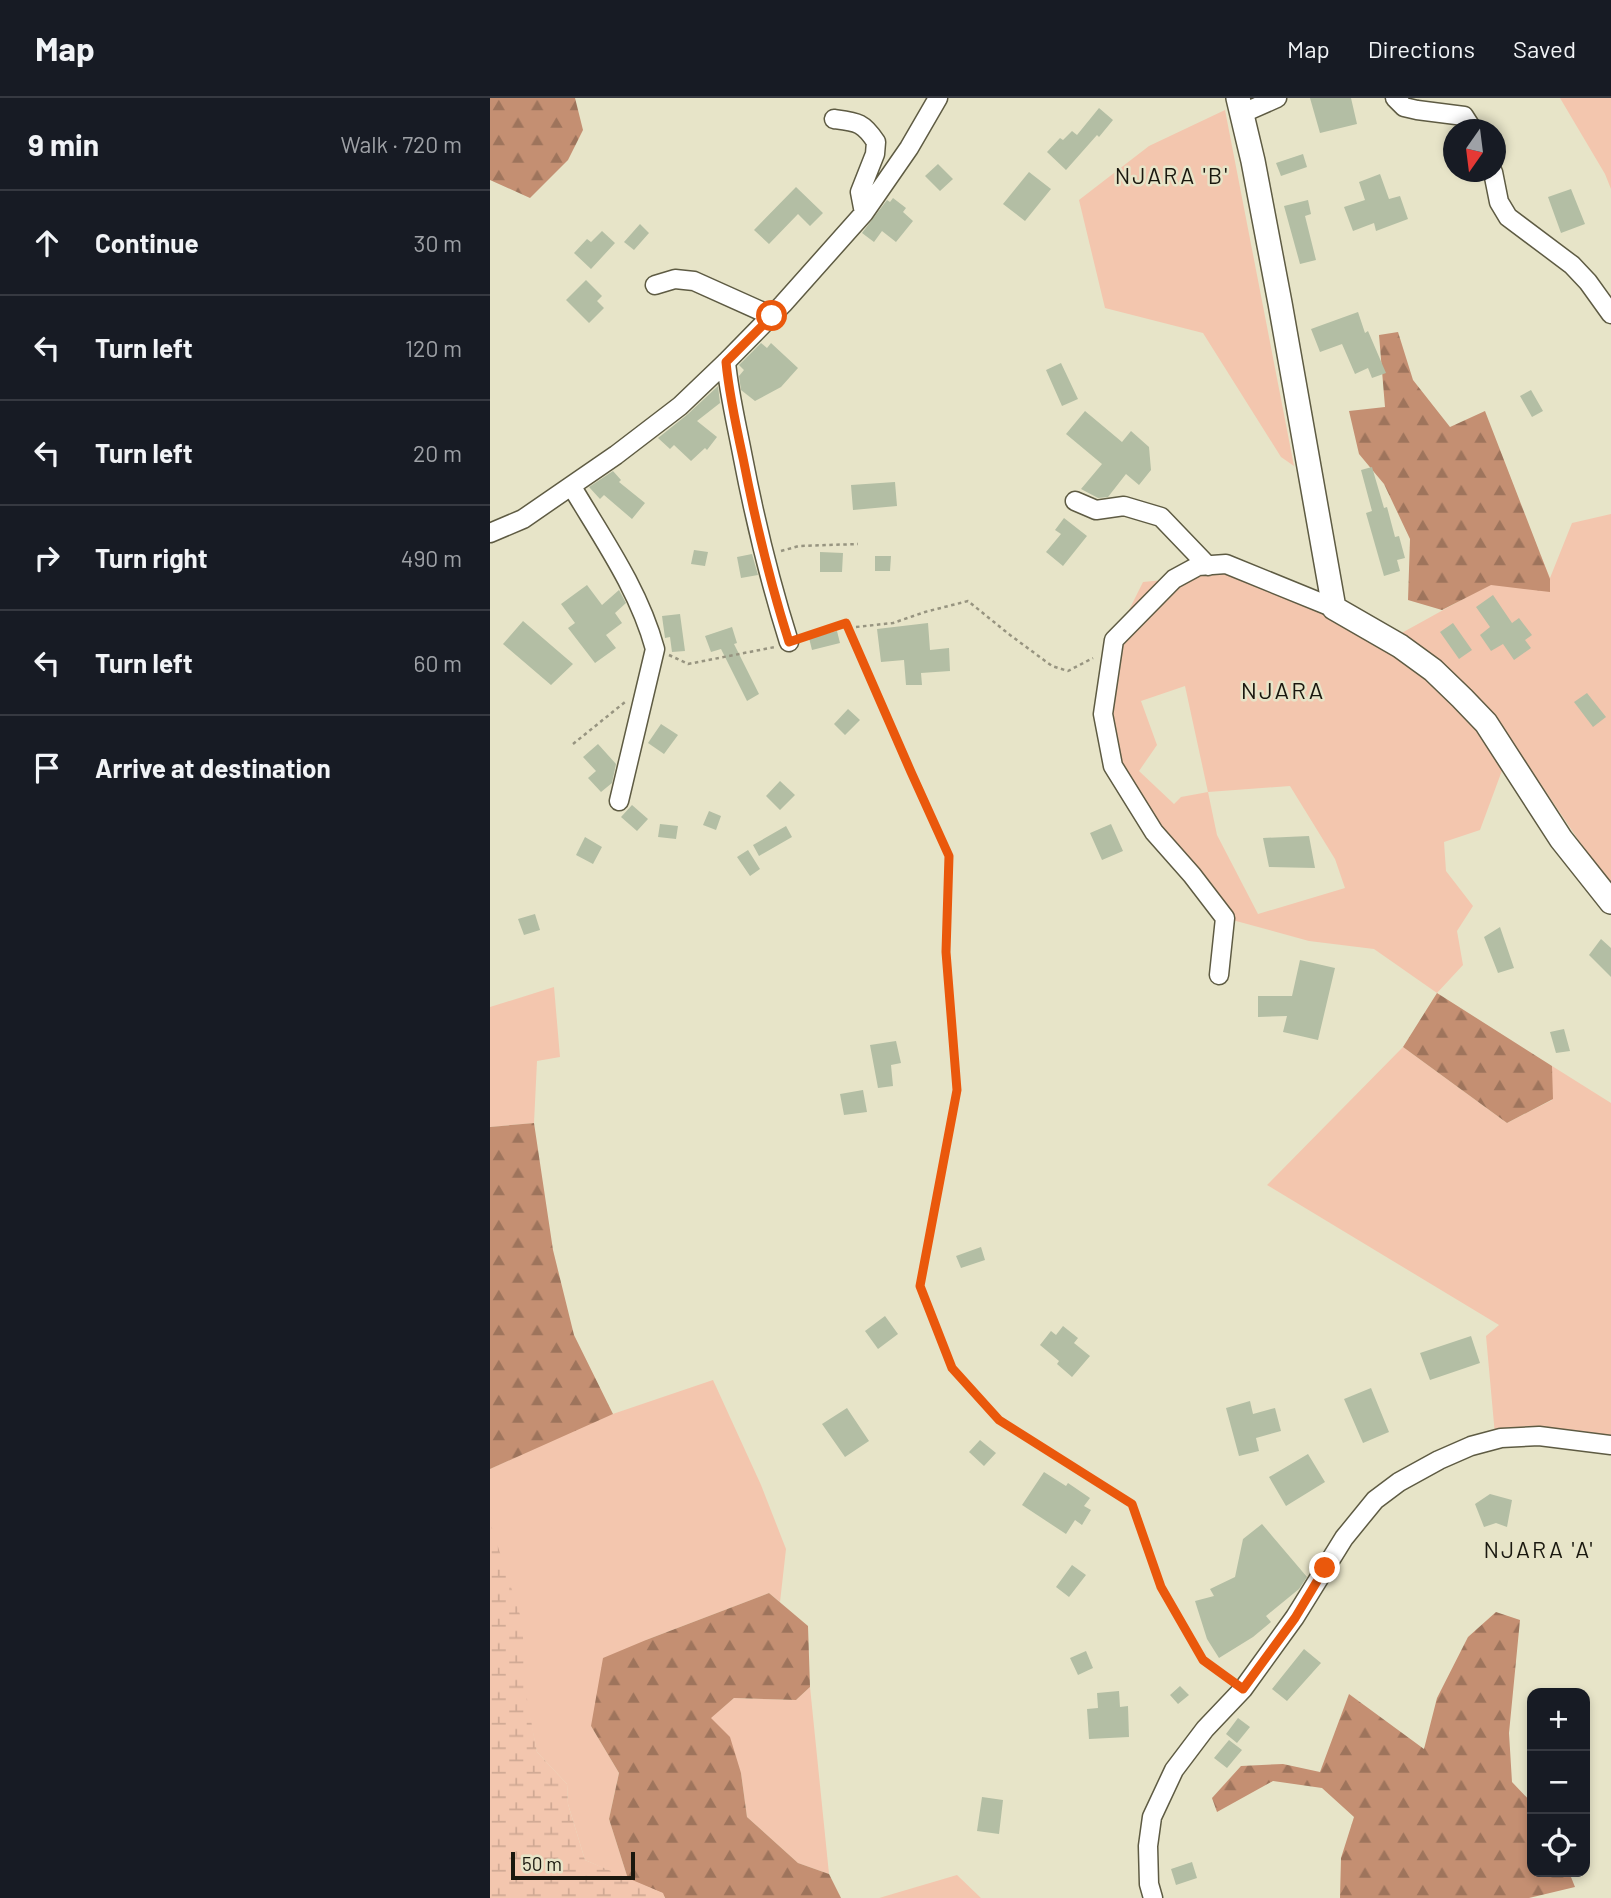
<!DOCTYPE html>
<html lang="en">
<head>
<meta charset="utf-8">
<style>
  body { margin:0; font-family:Barlow,sans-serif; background:#20242c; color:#f1f3f6 }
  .controls { position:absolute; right:21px; bottom:21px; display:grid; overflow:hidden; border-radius:14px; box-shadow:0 4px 10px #0003 }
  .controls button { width:63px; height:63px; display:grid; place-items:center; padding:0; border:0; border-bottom:2px solid #363941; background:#171b24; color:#f1f3f6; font:35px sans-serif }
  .compass { position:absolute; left:953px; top:21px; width:63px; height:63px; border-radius:50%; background:#171b24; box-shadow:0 4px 10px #0003; rotate:194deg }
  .scale { position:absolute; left:21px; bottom:18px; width:124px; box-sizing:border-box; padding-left:7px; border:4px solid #1a180f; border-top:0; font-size:19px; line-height:24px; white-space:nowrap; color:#1a180f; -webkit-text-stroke:5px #e7e4c8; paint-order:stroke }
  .stop { position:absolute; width:21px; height:21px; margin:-16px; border:5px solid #ea580c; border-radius:50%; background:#fff }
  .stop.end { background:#ea580c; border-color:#fff; box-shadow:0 2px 7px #0008 }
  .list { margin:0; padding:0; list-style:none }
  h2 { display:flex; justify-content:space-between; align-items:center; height:91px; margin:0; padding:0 28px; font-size:30px }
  h2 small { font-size:23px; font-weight:400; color:#9ea1a6 }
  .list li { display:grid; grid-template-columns:46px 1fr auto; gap:21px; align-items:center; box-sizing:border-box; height:105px; padding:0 28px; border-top:2px solid #363941 }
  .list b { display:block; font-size:26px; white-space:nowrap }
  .list em { font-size:23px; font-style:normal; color:#9ea1a6 }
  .icon { flex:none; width:38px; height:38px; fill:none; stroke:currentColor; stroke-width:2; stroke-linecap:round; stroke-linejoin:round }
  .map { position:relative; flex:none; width:1121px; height:1800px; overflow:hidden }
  header { display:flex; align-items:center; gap:42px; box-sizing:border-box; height:98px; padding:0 35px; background:#171b24; border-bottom:2px solid #363941 }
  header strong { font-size:33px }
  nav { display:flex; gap:38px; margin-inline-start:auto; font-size:24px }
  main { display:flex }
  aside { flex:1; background:#171b24 }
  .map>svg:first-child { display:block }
</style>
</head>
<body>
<header>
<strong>Map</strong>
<nav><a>Map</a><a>Directions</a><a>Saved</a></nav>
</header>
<main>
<aside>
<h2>9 min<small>Walk · 720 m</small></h2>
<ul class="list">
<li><svg class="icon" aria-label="ahead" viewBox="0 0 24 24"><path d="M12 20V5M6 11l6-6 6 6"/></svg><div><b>Continue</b></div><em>30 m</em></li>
<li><svg class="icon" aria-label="left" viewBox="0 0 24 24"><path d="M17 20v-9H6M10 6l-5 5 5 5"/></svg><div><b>Turn left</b></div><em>120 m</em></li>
<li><svg class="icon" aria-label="left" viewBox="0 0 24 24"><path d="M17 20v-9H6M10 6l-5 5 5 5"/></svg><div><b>Turn left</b></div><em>20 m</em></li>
<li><svg class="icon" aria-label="right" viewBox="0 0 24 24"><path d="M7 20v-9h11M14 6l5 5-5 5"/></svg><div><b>Turn right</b></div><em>490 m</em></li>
<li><svg class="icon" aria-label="left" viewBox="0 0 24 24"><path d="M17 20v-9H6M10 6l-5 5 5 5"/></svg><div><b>Turn left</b></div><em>60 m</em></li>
<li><svg class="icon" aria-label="arrive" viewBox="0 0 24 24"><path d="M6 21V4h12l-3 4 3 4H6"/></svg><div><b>Arrive at destination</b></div></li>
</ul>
</aside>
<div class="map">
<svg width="1121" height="1800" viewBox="0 0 1121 1800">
  <defs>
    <pattern id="forest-firs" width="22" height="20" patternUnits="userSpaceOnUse" patternTransform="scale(1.75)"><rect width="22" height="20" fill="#c48f72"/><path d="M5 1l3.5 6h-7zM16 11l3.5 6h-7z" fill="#9e745c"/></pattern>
    <pattern id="wetland-marsh" width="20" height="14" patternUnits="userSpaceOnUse" patternTransform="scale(1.75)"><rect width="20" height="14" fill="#f3c6ae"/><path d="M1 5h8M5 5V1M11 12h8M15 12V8" fill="none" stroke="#d0a994"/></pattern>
  </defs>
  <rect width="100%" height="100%" fill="#e7e4c8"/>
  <path fill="#f3c6ae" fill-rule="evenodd" d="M 1070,0 L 1121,0 L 1121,91 L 1115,76 Z
    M 735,12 L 804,368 L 791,359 L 713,235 L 615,210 L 589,102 L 659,48 Z
    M 1121,416 L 1121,787 L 1116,783 L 1015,633 L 948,565 L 908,537 L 1051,458 L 1060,480 L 1082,425 Z
    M 726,466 L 910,548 L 1017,659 L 990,732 L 954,744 L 956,773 L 983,808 L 967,833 L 973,867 L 947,895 L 884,851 L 819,843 L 735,820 L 623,668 L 613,616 L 624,542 L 653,484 L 684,481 ZM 695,588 L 718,694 L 691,699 L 684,706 L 649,673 L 667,647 L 651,603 ZM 800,688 L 845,761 L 855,790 L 768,816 L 727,737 L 718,694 Z
    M 64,889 L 70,959 L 47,963 L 44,1025 L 0,1029 L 0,909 Z
    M 913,949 L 1017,1025 L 1062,1002 L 1062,968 L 1121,1005 L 1121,1337 L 1031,1332 L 1005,1337 L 996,1238 L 1009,1227 L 777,1087 Z
    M 223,1282 L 271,1387 L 296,1451 L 290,1504 L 279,1495 L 156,1542 L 101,1628 L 129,1675 L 119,1721 L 138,1781 L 95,1762 L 78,1706 L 77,1686 L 47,1654 L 0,1427 L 0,1371 L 108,1321 Z
    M 320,1589 L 339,1776 L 308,1765 L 257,1719 L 251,1675 L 220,1620 L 244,1600 L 306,1602 Z
    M 467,1777 L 491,1800 L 389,1800 Z"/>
  <path fill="url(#forest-firs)" d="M 0,0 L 85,0 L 93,32 L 78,62 L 40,100 L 0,82 Z
    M 908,234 L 923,282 L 960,329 L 995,313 L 1060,481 L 1060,494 L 1001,487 L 952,512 L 918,502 L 920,441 L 894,386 L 869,356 L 859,313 L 895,309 L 889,237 Z
    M 947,895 L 1062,968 L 1063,1001 L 1017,1025 L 913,949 Z
    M 44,1025 L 63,1152 L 84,1237 L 123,1316 L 0,1371 L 0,1029 Z
    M 279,1495 L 318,1528 L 320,1589 L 306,1602 L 244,1600 L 221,1620 L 240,1639 L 251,1675 L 257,1719 L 308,1765 L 339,1776 L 351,1800 L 175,1800 L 172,1795 L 138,1781 L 119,1721 L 129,1675 L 101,1628 L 113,1560 L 156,1542 Z
    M 1006,1514 L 1030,1522 L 1019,1635 L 1022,1684 L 1042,1705 L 1042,1774 L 1079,1774 L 1085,1789 L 1039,1800 L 850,1800 L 851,1760 L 864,1719 L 832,1690 L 783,1683 L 727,1714 L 722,1700 L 751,1668 L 793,1666 L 830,1674 L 859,1596 L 934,1651 L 947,1600 L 978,1539 Z"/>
  <path fill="url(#wetland-marsh)" d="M 0,1424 L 32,1523 L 37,1601 L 47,1654 L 77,1686 L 78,1706 L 95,1762 L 173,1795 L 175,1800 L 0,1800 Z"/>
  <path fill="#b3bea4" d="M 820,0 L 861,0 L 867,26 L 830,35 Z
    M 609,10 L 623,22 L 609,39 L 607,37 L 576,72 L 557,54 L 570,40 L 573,42 L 582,33 L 587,37 Z
    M 813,56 L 817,69 L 791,78 L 786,65 Z
    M 448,66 L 463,81 L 450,93 L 435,78 Z
    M 539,74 L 561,91 L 535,123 L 513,106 Z
    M 890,76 L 899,101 L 910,98 L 918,121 L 886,133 L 884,125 L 863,133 L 854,109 L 875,102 L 869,84 Z
    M 306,89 L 333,115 L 320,128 L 308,116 L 279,146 L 264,132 Z
    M 1081,91 L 1095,126 L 1071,135 L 1058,99 Z
    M 403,100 L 416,110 L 413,114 L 423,123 L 406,144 L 392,133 L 384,144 L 372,135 L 397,102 L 400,104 Z
    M 818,102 L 821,116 L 815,118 L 826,162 L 810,166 L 794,108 Z
    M 150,126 L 159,135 L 144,152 L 134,144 Z
    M 112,133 L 125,145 L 101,171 L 84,155 L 97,141 L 101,144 Z
    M 96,182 L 112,198 L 107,203 L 114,210 L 99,225 L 76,202 Z
    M 868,214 L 875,235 L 878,233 L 896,275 L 882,280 L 878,270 L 865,276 L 852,246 L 830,254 L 821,231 Z
    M 271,245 L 277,250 L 281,245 L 308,270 L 291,289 L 265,303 L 251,292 L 249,278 L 254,272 L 249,267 Z
    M 571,265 L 588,301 L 572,308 L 556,272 Z
    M 228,288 L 230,305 L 207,323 L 227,339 L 217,352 L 215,350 L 201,363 L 184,347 L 180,351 L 168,340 L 198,316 Z
    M 1041,292 L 1053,313 L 1042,319 L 1030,298 Z
    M 595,313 L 632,344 L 641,333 L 659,349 L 661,372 L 649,387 L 636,376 L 618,399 L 608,400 L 591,391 L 612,366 L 576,336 Z
    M 882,369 L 894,410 L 897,409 L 905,439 L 909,438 L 915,460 L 907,462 L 910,473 L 894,478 L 876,415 L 882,413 L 871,372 Z
    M 123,373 L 131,382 L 129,384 L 155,405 L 142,421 L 114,397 L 110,401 L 99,389 Z
    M 405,384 L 407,408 L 363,412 L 361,387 Z
    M 574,420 L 597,438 L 573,468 L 556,454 L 571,436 L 565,432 Z
    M 204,452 L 218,454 L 215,468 L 201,466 Z
    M 330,454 L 353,455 L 352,474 L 330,474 Z
    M 262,456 L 268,477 L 251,480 L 247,459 Z
    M 385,458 L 401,458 L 400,473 L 385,473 Z
    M 97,487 L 112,507 L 129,492 L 136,505 L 125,515 L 132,525 L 116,537 L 126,550 L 105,565 L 78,530 L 85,525 L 71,506 Z
    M 1003,497 L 1022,525 L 1029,520 L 1042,537 L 1035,542 L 1041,550 L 1024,562 L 1013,546 L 1001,553 L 990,537 L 1000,529 L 986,509 Z
    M 190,516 L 195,553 L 182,554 L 180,539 L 175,540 L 172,518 Z
    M 33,523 L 83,566 L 61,587 L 13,546 Z
    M 438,525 L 440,552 L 459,550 L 460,573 L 431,575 L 432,587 L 416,587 L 414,562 L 391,564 L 387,531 Z
    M 963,525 L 982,552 L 969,561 L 950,534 Z
    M 242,529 L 247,545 L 244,546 L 269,596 L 257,603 L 231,551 L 221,554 L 215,538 Z
    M 347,533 L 350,545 L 322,552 L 319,540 Z
    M 1097,595 L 1116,619 L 1103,629 L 1084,604 Z
    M 358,611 L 370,622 L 355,637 L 344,626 Z
    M 171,626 L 188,637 L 174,656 L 158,645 Z
    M 108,646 L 126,666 L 122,685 L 111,694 L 98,680 L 106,673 L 93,659 Z
    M 290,683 L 305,697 L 290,712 L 276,698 Z
    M 142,707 L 158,721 L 147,733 L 131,719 Z
    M 219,713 L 231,718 L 226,732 L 213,727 Z
    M 170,726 L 188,728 L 186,741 L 168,739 Z
    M 621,726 L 633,753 L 612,762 L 600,735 Z
    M 296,728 L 302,739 L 269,758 L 263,747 Z
    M 819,738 L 825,770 L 779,769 L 773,740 Z
    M 95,739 L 112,749 L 103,766 L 86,757 Z
    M 258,752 L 270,771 L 260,778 L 247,759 Z
    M 45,816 L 50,832 L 34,837 L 28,821 Z
    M 1010,829 L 1024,870 L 1008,875 L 994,839 Z
    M 1111,841 L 1121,850 L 1121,879 L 1099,857 Z
    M 810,862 L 845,870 L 828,942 L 793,934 L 797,918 L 768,919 L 768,898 L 802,898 Z
    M 1074,931 L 1080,953 L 1066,955 L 1060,934 Z
    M 406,943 L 411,965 L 401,967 L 403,988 L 388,990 L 380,947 Z
    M 373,992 L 377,1014 L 354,1017 L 350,996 Z
    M 491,1149 L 495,1162 L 471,1170 L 466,1158 Z
    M 395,1218 L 408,1236 L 388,1251 L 375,1233 Z
    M 573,1228 L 588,1240 L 584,1245 L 600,1258 L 582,1279 L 567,1266 L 569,1263 L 550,1247 L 561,1233 L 566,1237 Z
    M 981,1238 L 990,1265 L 940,1282 L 930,1255 Z
    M 881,1290 L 899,1334 L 873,1345 L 854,1301 Z
    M 760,1303 L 763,1316 L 785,1310 L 791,1333 L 766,1340 L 769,1353 L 749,1358 L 736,1310 Z
    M 357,1310 L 379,1343 L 355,1359 L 332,1326 Z
    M 490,1342 L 506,1355 L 494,1368 L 479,1354 Z
    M 818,1356 L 835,1384 L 796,1408 L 779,1379 Z
    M 554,1374 L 576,1388 L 578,1385 L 600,1400 L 594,1408 L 601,1412 L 592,1427 L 585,1422 L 576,1436 L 532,1407 Z
    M 1000,1396 L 1022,1402 L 1017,1429 L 1006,1425 L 994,1429 L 985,1406 Z
    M 772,1426 L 817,1479 L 809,1491 L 776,1518 L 781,1524 L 763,1539 L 729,1560 L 717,1541 L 705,1503 L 724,1498 L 720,1491 L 745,1479 L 753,1441 Z
    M 582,1467 L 596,1477 L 579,1499 L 566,1489 Z
    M 814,1551 L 831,1565 L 797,1603 L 782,1591 Z
    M 596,1553 L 603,1570 L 588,1577 L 580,1560 Z
    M 690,1588 L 699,1597 L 688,1606 L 680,1597 Z
    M 629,1593 L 630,1609 L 638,1608 L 639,1639 L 599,1641 L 597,1611 L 608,1610 L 607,1595 Z
    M 748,1620 L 760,1629 L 747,1645 L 736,1636 Z
    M 739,1642 L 752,1652 L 737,1670 L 724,1660 Z
    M 492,1699 L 513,1702 L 509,1736 L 487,1733 Z
    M 702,1764 L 707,1780 L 686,1787 L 681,1771 Z"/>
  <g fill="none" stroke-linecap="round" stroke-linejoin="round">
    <g stroke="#5e5b43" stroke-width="21">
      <path id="minor" d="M 905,0 L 914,9 L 927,12 L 974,18 L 983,32
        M 753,15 L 787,0
        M 344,21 C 367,24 373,24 386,44 L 385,56 L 370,94 L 374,115
        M 1003,74 L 1009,104 L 1018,119 L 1082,167 L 1098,184 L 1121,216
        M 165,187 L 185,181 L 204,183 L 282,218
        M 236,264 C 239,296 247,328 253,360 C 265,422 280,484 299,544
        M 82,389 C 113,441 149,492 165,551 L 129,703
        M 585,403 L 606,412 L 634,408 L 671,419 L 718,468
        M 0,435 L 33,421 L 126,357 L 190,308 L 236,264 L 293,206 L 374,115 L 419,50 L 448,0
        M 729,877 L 735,820 L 702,777 L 664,734 L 623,668 L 613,616 L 624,542 L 684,481 L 708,468 L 736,466 L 844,510
        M 663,1800 L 659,1786 L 658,1748 L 662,1719 L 684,1672 L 715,1631 L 753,1591 L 805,1519 L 854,1440 L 885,1402 L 909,1384 L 949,1362 L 981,1348 L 1011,1340 L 1049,1338 L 1121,1347"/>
    </g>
    <g stroke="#5e5b43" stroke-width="26">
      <path id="major" d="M 748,0 L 763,63 L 790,205 L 844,510 L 910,548 L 943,572 L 972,600 L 996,625 L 1071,741 L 1121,804"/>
    </g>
    <path stroke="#979480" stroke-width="2.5" stroke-dasharray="3.5 3.5" stroke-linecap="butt" d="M 291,453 L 309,448 L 368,446
      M 366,529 L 403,525 L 435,514 L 478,503 L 520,537 L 562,568 L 578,573 L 603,560
      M 314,539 L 356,525 L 459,758 L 456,854 L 467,992 L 430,1188 L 462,1270 L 509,1322 L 642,1406 L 671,1489 L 713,1562 L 739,1582
      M 179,557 L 198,566 L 285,549
      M 83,646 L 135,604"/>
    <use href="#minor" stroke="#fff" stroke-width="18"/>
    <use href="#major" stroke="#fff" stroke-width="23"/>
  </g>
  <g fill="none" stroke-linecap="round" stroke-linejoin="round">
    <path stroke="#ea580c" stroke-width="9" d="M 282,218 L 236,264 C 239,296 246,328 253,360 C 265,422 280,484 299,544 L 356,525 L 421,674 L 459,758 L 456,854 L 467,992 L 430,1188 L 462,1270 L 509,1322 L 642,1406 L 671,1489 L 713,1562 L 753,1591 L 805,1520 L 835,1470"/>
  </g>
  <g text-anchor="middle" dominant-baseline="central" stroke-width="5" stroke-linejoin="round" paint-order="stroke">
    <g font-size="23" letter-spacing="2" fill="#1a180f" stroke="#e7e4c8">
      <text x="682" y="77">NJARA 'B'</text>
      <text x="1049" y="1451">NJARA 'A'</text>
    </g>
    <g font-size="24" letter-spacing="2" fill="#1a180f" stroke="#e7e4c8">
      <text x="793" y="591">NJARA</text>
    </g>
  </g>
</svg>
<div class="controls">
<button>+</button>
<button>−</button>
<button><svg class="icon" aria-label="locate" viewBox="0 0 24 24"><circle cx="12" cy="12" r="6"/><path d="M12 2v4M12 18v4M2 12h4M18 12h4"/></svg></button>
</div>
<svg class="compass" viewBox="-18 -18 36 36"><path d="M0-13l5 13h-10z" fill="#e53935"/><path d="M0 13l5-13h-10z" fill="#9ea1a6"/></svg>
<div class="scale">50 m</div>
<div class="stop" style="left:282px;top:218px"></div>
<div class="stop end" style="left:835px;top:1470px"></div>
</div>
</main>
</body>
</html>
